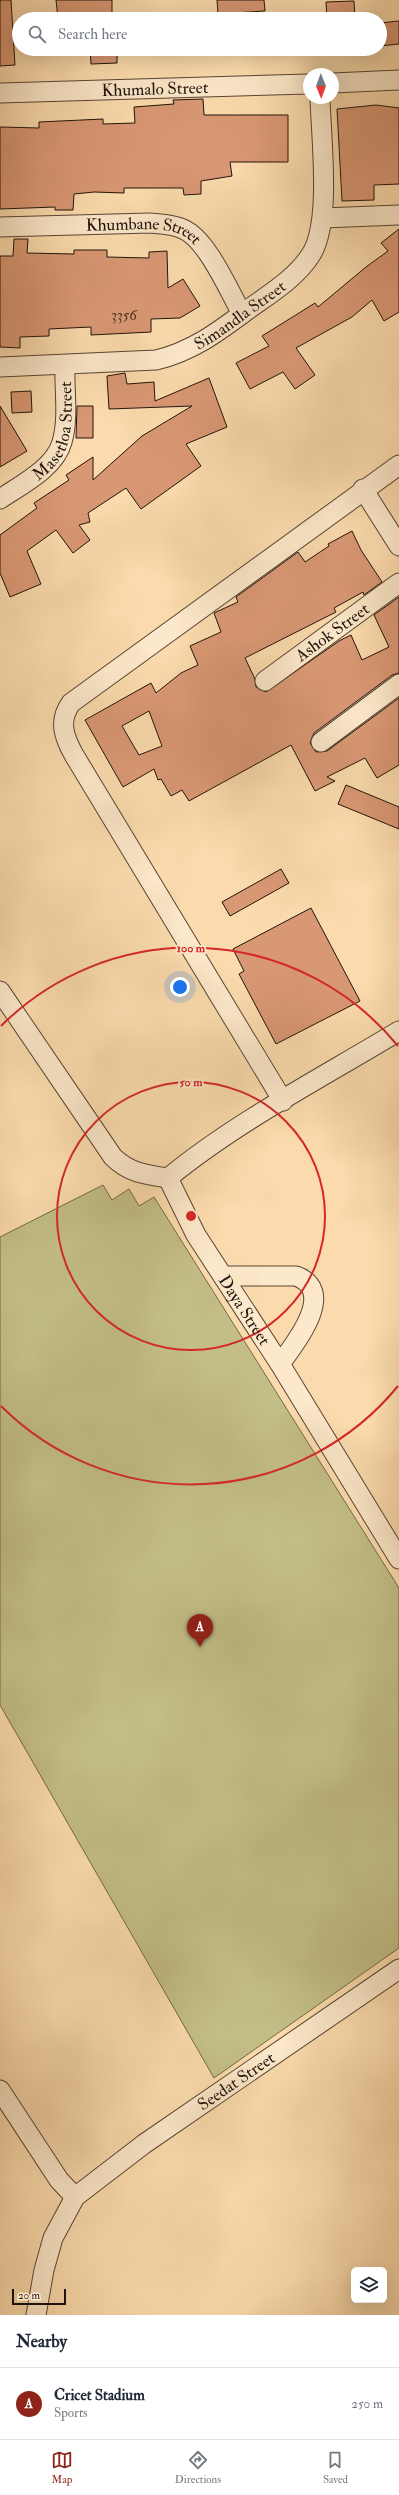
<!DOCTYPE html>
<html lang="en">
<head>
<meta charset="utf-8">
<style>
  body { margin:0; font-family:"IM FELL Double Pica",serif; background:#f6f6f7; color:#1f2937 }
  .controls { position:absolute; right:12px; bottom:12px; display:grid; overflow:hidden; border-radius:6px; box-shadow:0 4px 16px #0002 }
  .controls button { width:36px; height:36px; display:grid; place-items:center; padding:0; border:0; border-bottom:1px solid #e0e1e3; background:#fff; color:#1f2937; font:20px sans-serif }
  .compass { position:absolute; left:303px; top:68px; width:36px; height:36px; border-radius:50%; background:#fff; box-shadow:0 4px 16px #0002; rotate:179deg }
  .scale { position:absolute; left:12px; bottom:10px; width:54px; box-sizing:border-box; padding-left:4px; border:2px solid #20130d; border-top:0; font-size:11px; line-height:14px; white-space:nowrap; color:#20130d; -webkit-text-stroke:3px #fce8ca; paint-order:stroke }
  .you { position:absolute; left:180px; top:987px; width:14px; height:14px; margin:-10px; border:3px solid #fff; border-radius:50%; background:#1a73e8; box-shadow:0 0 0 6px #1a73e833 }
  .badge { display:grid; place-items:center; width:26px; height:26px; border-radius:50%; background:#8f2418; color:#fff; font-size:13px; font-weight:700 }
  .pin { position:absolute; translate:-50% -33px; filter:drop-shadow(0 1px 2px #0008) }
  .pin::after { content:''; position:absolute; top:21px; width:14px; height:12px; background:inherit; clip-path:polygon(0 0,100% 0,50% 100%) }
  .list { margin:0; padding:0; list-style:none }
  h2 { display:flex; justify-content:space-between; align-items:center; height:52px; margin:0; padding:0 16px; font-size:17px }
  h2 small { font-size:13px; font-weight:400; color:#747a83 }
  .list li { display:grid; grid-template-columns:26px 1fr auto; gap:12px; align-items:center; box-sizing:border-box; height:72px; padding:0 16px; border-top:1px solid #e0e1e3 }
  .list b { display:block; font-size:15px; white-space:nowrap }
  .list p { margin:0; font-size:13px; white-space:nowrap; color:#747a83 }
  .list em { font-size:13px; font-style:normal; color:#747a83 }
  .icon { flex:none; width:22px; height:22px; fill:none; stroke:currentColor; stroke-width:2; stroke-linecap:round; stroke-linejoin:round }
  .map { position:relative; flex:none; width:399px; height:2315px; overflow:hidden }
  .search { position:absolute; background:#fff; box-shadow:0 4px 16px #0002; left:12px; right:12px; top:12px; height:44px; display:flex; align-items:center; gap:10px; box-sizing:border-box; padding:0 14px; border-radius:22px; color:#747a83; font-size:15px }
  .sheet { height:124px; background:#fff }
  nav { display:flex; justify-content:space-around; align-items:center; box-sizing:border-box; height:56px; border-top:1px solid #e0e1e3; background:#fff; font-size:11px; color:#747a83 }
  nav a { display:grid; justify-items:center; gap:2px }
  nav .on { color:#8f2418 }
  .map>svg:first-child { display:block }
</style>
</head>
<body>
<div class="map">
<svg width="399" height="2315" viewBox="0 0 399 2315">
  <rect width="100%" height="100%" fill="#fbdbad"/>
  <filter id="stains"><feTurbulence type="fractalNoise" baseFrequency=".005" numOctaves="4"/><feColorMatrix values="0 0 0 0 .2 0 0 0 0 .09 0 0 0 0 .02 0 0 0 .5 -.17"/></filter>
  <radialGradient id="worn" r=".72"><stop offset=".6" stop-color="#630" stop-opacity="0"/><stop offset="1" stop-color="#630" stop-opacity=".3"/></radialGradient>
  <path fill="#c3be86" stroke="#72684a" d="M 103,1185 L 112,1200 L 129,1189 L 139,1206 L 154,1197 L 399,1588 L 399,1948 L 214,2078 L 0,1705 L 0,1237 Z"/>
  <path fill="#d99874" stroke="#20130d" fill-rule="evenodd" d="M 0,0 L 11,0 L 15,65 L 0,66 Z
    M 56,0 L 112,0 L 112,17 L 58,19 Z
    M 217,0 L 264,0 L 265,11 L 218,14 Z
    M 354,1 L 355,19 L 327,19 L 326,2 Z
    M 399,21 L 399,44 L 380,46 L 380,23 Z
    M 90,49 L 117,49 L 117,63 L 91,64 Z
    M 203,99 L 204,115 L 288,115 L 288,162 L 230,162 L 232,176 L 201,181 L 201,194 L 184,195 L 183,188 L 124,188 L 124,193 L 94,192 L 74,194 L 73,210 L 55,210 L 55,207 L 0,209 L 0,127 L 39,128 L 39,122 L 103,119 L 103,124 L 135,123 L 134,107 L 174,104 L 173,100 Z
    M 376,105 L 399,108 L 399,184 L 374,185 L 374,200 L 342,201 L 337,109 Z
    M 399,229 L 399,312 L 384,321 L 372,300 L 352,317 L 296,348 L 315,375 L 295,389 L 283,372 L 250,389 L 236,363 L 269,346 L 262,336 L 315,303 L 318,307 L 366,267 L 388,251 L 381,243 Z
    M 14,239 L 28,239 L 27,253 L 74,254 L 74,250 L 107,250 L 107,257 L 149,258 L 149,252 L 167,251 L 168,288 L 183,279 L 200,306 L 180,318 L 151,319 L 151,332 L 91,335 L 91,327 L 49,329 L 49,336 L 20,337 L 20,348 L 0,347 L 0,256 L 13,256 Z
    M 125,373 L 127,384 L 154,382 L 155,401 L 209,378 L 227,427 L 186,444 L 201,466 L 141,509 L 126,488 L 88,513 L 90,522 L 79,525 L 90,540 L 73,553 L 56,530 L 27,551 L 41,584 L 10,597 L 0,573 L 0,535 L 37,508 L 34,503 L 69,480 L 66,475 L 93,457 L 93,480 L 142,436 L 192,406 L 109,409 L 107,376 Z
    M 31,391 L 32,412 L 12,413 L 11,392 Z
    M 0,406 L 27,451 L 0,467 Z
    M 77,406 L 93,406 L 93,438 L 76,438 Z
    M 352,531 L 361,550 L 382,582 L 364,595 L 363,592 L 334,608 L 336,612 L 245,658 L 255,679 L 256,687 L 266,692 L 339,641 L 351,635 L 362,660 L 389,647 L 374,615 L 399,597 L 399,673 L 392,675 L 314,733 L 310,743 L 316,752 L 327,751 L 399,698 L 399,765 L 377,778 L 365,758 L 327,777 L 335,781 L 315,791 L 291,745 L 189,801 L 182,790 L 171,796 L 161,779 L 158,780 L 154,769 L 123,787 L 85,720 L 151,683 L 156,693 L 181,673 L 198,665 L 190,646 L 221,632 L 214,613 L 238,602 L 236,597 L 298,552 L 305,562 L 329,546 L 328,544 ZM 149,711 L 162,746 L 139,755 L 122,726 Z
    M 346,785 L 399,807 L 399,829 L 338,804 Z
    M 281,869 L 289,883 L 230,916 L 222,902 Z
    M 311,908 L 360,1001 L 276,1044 L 239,974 L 244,971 L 233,949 Z"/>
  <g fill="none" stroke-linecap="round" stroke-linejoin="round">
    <g stroke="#574535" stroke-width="21">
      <g id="street">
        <path d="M 333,83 L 399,80"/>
        <path id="s1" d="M 0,93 L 309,84"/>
        <path d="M 323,218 L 399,215"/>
        <path id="s2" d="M 0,227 L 150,223 C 161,224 173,224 183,229 C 207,239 229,291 242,314"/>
        <path id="s3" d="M 0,367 L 156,360 C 191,352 218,332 246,311 C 268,295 295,279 310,256 C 332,225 321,138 320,98"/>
        <path d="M 363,489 L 399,546"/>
        <path id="s4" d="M 0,499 C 21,485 55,468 62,442 C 69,418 64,389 65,365"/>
        <path id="s5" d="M 265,681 L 399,583"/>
        <path d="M 321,742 L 399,684"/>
        <path d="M 0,991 L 113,1157 C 129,1173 147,1175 168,1178"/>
        <path d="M 283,1101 L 74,755 C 64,737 58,721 71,703 L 399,465"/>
        <path id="s6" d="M 168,1178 L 196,1235 L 280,1364 L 399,1559"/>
        <path d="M 168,1178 C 236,1122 323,1077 399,1031"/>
        <path d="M 223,1276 L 296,1276 C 338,1291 294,1345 280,1364"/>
        <path d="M 0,2090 L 59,2180 L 75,2197"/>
        <path id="s7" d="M 36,2315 L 44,2270 L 53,2238 L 75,2197 L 144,2144 L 399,1969"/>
      </g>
    </g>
    <use href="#street" stroke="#fce8ca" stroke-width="19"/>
  </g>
  <g fill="none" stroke="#d62828" stroke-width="2">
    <circle cx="191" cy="1216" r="134"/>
    <path d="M398 1386A268 268 0 0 1 1 1406M1 1026A268 268 0 0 1 398 1046"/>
  </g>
  <g text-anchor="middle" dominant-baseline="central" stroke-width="3.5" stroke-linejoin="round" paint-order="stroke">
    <g font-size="15" fill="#4e3427">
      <text x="124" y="315">3356</text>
    </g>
    <g font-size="17" fill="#20130d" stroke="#fce8ca">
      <text stroke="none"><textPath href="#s1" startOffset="155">Khumalo Street</textPath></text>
      <text stroke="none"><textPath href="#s2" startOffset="145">Khumbane Street</textPath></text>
      <text stroke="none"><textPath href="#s3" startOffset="252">Simandla Street</textPath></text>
      <text stroke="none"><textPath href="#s4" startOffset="94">Masetloa Street</textPath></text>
      <text stroke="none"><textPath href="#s5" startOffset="83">Ashok Street</textPath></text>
      <text stroke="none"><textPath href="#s6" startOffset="153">Daya Street</textPath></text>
      <text stroke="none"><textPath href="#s7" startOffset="324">Seedat Street</textPath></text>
    </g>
  </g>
  <circle cx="191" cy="1216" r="6" fill="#d62828" stroke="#fce8ca" stroke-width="2"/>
  <g font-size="12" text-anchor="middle" font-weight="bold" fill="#d62828" stroke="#fce8ca" stroke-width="3.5" stroke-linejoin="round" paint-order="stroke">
    <text x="191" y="952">100 m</text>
    <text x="191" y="1086">50 m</text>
  </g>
  <rect width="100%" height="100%" filter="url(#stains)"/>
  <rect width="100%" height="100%" fill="url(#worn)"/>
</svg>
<div class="controls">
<button><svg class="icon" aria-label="layers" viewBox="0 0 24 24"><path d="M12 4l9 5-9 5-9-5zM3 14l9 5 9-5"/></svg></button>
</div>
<svg class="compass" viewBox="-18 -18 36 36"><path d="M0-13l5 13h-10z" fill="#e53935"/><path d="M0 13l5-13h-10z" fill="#747a83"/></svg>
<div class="scale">20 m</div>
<div class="you"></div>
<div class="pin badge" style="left:200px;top:1647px">A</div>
<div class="search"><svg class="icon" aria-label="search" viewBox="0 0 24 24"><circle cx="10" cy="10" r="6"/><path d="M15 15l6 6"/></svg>Search here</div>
</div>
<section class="sheet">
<h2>Nearby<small></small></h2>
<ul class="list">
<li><span class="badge">A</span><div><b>Cricet Stadium</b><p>Sports</p></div><em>250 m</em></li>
</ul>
</section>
<nav>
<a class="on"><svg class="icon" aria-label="map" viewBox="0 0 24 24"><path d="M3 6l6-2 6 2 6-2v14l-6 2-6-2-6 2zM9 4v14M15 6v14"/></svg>Map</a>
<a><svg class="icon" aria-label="directions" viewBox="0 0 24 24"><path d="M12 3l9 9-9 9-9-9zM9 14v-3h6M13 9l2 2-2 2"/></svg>Directions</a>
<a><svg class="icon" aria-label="saved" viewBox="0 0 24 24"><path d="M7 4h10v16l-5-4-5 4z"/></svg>Saved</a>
</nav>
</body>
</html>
